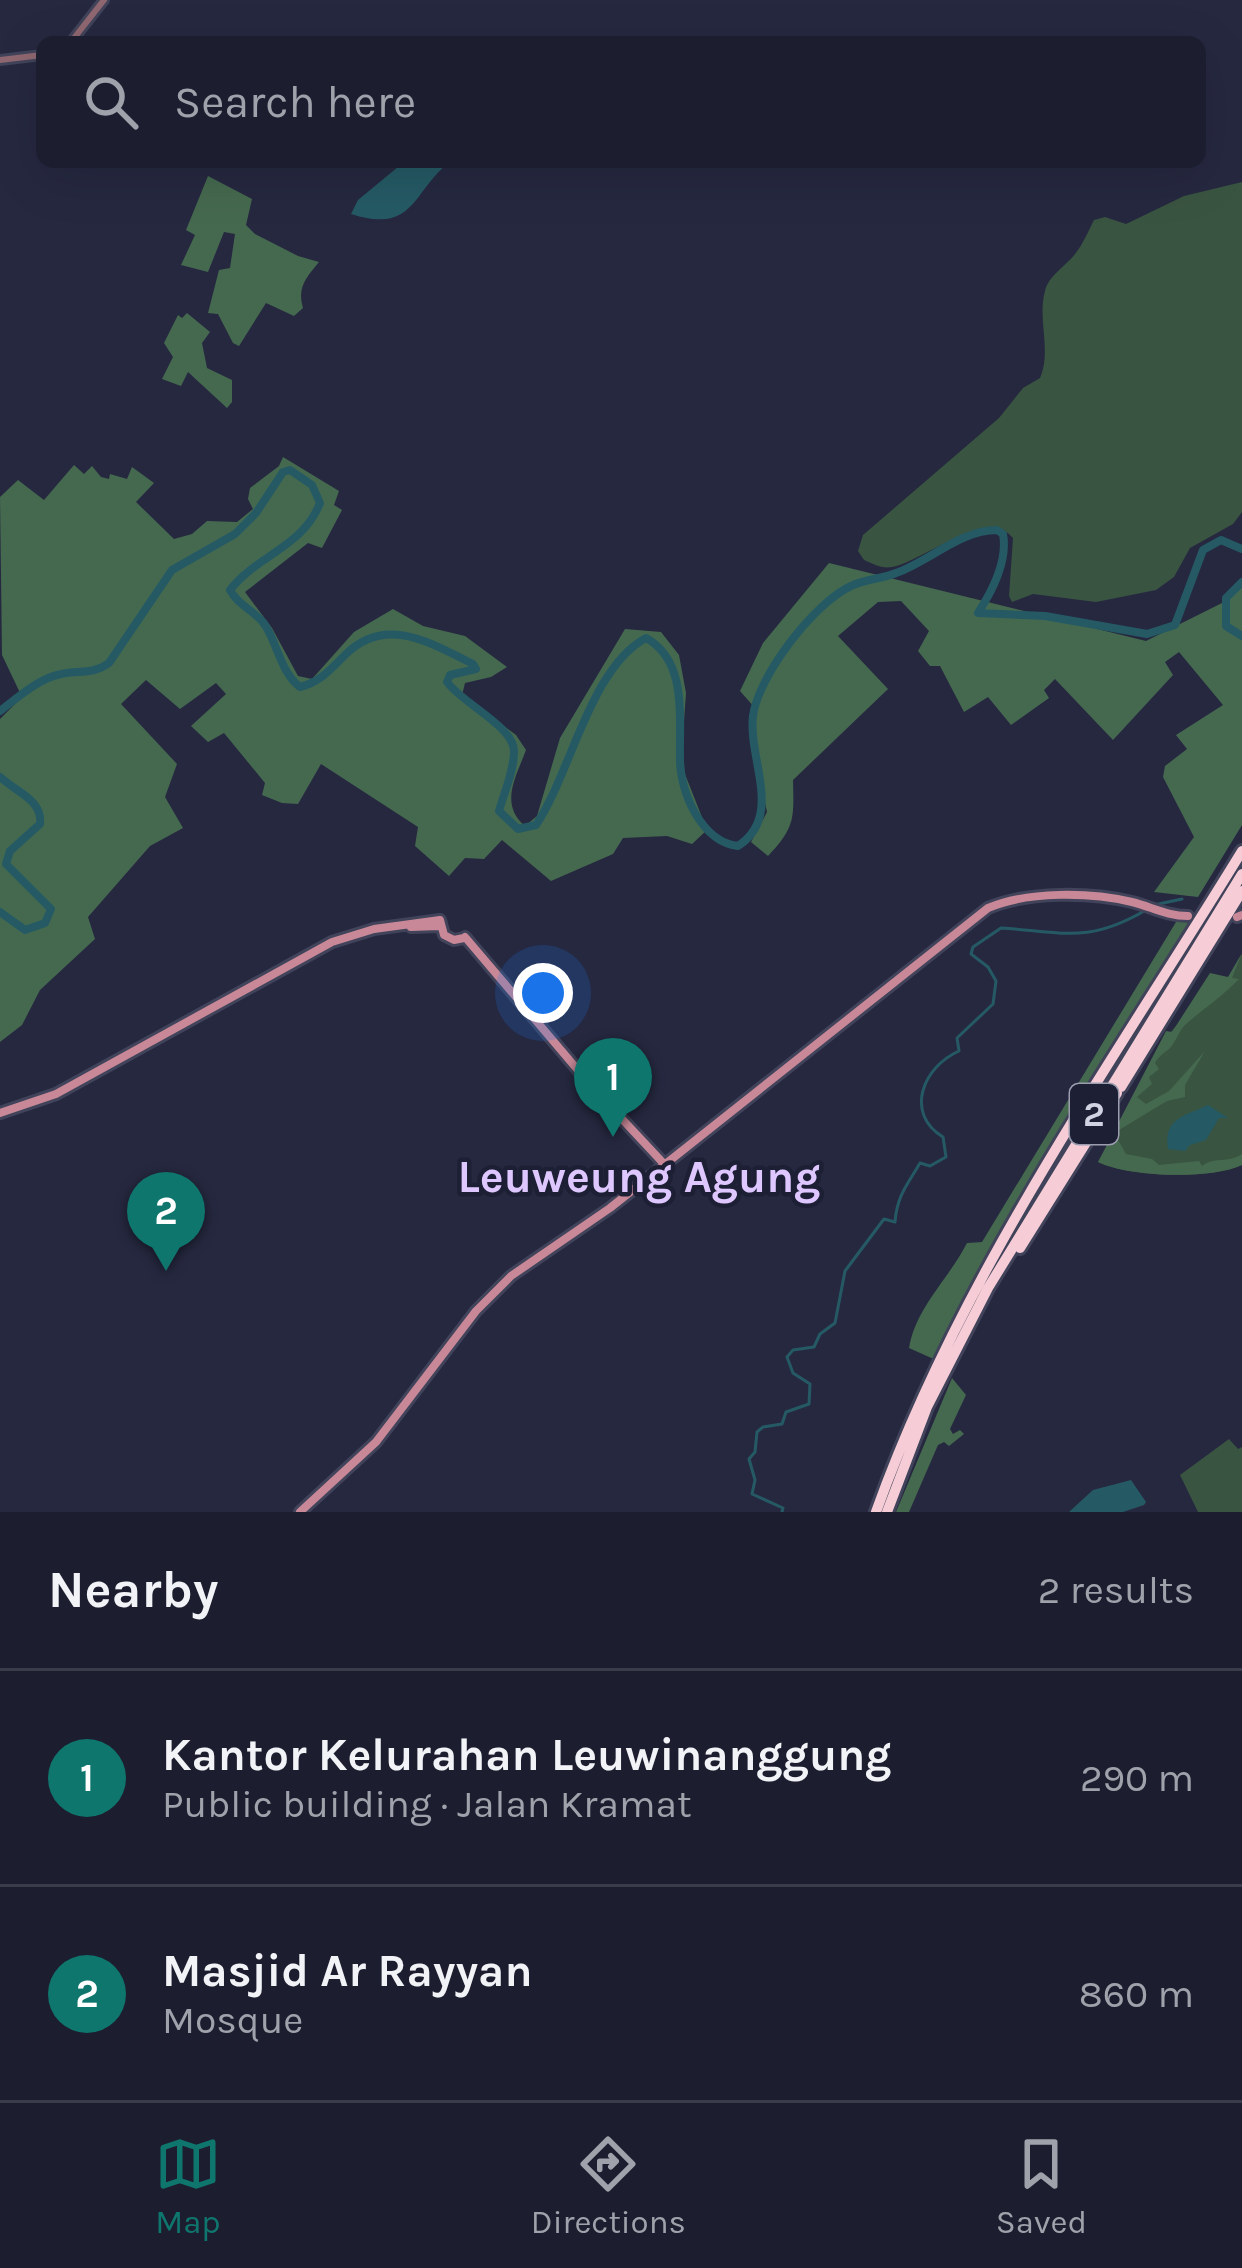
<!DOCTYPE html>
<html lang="en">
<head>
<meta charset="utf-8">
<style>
  body { margin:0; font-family:Karla,sans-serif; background:#252738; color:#f1f3f6 }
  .you { position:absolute; left:543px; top:993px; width:42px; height:42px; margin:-30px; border:9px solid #fff; border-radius:50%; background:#1a73e8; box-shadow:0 0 0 18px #1a73e833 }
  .badge { display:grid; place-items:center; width:78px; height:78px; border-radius:50%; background:#0f766e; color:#fff; font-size:39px; font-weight:700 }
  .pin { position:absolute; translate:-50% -99px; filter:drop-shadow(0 3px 6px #0008) }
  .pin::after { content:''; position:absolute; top:63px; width:42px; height:36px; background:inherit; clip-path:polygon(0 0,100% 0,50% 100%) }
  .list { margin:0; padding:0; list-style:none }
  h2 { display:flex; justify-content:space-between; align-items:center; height:156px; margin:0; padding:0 48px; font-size:51px }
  h2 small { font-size:39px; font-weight:400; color:#a0a2ab }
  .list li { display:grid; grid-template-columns:78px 1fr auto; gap:36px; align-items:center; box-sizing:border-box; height:216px; padding:0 48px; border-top:3px solid #3a3c4c }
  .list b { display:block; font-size:45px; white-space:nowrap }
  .list p { margin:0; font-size:39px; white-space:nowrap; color:#a0a2ab }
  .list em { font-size:39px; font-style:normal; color:#a0a2ab }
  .icon { flex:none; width:66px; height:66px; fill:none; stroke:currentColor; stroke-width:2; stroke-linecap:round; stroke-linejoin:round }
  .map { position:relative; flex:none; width:1242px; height:1512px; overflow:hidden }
  .search { position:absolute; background:#1c1e30; box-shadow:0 12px 48px #0002; left:36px; right:36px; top:36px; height:132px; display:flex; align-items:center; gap:30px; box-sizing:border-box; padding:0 42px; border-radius:18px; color:#a0a2ab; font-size:45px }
  .sheet { height:588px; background:#1c1e30 }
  nav { display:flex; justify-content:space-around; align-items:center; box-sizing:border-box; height:168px; border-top:3px solid #3a3c4c; background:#1c1e30; font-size:33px; color:#a0a2ab }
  nav a { display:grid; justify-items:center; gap:6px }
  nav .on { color:#0f766e }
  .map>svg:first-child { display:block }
</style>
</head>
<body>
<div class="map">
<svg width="1242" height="1512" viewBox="0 0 1242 1512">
  <rect width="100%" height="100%" fill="#262840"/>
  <path fill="#395440" d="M 1242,182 L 1242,512 L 1233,524 L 1190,548 L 1174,577 L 1156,590 L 1096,602 L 1033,594 L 1012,602 L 1009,596 L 1013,538 C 987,506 922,562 892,567 C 882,569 873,564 864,560 L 858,551 L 863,535 L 999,418 L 1023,388 L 1040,378 C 1052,350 1037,320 1045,291 C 1049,275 1065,267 1075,254 C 1083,244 1088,232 1094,220 L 1105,217 L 1126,224 L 1184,196 Z
    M 1242,954 L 1242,1165 C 1210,1180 1129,1177 1098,1162 L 1145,1081 L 1165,1038 L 1206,993 L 1229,976 Z
    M 1229,1439 L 1238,1449 L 1242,1447 L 1242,1512 L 1198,1512 L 1180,1475 Z"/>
  <path fill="#45694f" d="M 208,176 L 252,199 L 246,225 L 255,234 L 298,256 L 319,262 C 306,278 297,287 303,308 L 294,316 L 266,303 L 239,346 L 233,343 L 218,314 L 208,313 L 219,270 L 230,268 L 235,234 L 224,232 L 208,272 L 181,265 L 195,235 L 186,230 Z
    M 187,313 L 210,332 L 202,343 L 207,368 L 232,380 L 232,402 L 227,408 L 188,372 L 181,386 L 162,379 L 173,357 L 164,343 L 178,315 L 182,318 Z
    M 283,457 L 339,491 L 334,505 L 342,510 L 322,548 L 308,543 L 245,592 L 272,628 L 298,676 L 312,679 L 354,632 L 393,609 L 423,626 L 465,636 L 507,667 L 491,677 L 465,683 L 462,695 L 516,735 L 526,750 C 516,777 499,804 525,826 L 537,816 L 560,738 L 625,629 L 661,632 L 679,655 L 686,693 L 681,764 L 707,830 L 692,844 L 667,836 L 623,838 L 613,854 L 551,881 L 502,840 L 484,859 L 465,858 L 449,876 L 415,846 L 418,827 L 321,764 L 298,804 L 282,803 L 262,795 L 265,783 L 224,733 L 208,742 L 191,726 L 226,694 L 216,683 L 180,709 L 146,680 L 121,704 L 177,764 L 165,797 L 183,828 L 150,846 L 88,917 L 95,939 L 40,990 L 22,1025 L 0,1042 L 0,719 L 22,697 L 2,655 L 0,497 L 18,480 L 44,500 L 74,465 L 84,474 L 92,466 L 101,477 L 109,479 L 110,474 L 127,479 L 132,467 L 154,483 L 136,502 L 174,539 L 192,534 L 207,521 L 237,522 L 253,509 L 248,499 L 250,488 L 279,466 Z
    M 829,563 L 1146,641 L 1224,602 L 1242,581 L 1242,825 L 1198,897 L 1154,892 L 1194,837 L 1163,777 L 1165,766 L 1187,749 L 1176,735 L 1223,705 L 1179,652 L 1165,662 L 1173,675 L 1113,740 L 1055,679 L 1044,690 L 1049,698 L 1011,725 L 988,697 L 964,712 L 940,666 L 930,666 L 918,651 L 929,631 L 901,601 L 878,602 L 838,636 L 888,689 L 793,780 C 794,819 795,827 768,856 L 751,842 L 767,812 L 754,753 L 755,708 L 740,691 L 763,643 Z
    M 1182,919 L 1199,922 L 977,1283 L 938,1361 L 909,1348 C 916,1307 948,1280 967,1243 L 982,1242 L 1176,922 Z
    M 1242,953 L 1232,978 L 1239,979 C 1223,996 1202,1010 1186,1024 C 1178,1031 1176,1043 1169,1049 C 1164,1053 1158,1057 1155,1063 L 1159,1069 L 1149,1077 L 1152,1084 L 1137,1097 L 1146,1104 L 1169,1091 L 1205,1051 L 1185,1085 L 1185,1097 L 1167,1101 L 1114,1133 L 1126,1154 L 1152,1159 L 1159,1165 L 1199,1161 L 1202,1166 C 1213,1157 1229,1163 1242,1154 L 1242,1165 C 1210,1180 1129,1177 1098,1162 L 1166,1031 L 1172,1032 L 1210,973 L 1228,977 Z
    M 952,1378 L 966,1395 L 950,1429 L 953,1434 L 960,1430 L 964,1434 L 949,1446 L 944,1442 L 938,1445 L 909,1512 L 896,1512 Z"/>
  <path fill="#255a65" d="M 404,162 L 449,162 C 411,194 414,234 351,214 L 358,200 Z
    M 1208,1105 L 1228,1118 L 1219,1118 L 1206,1140 L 1190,1145 L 1185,1151 L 1168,1149 C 1163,1118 1185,1116 1208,1105 Z
    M 1131,1480 L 1146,1502 L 1144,1505 L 1123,1512 L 1069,1512 L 1093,1490 Z"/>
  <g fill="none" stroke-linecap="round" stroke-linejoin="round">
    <path stroke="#255a65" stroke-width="3" d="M 1154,905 L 1182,899
      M 782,1512 L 783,1508 L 752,1494 L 755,1480 L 749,1459 L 755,1452 L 757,1432 L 763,1427 L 782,1424 L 786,1412 L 809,1404 L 810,1384 L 793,1373 L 787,1357 L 793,1350 L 814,1347 L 820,1334 L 835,1323 L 845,1271 L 884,1219 L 895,1222 C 897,1195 908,1184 920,1163 L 930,1166 L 946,1157 L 943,1137 C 904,1113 923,1067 959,1051 L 957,1038 L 993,1004 L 996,981 L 988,967 L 971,954 L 973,947 L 1001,928 C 1063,932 1088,944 1146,910"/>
    <path stroke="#255a65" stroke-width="8" d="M 1242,582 L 1226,598 L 1226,626 L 1242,636
      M 0,711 C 17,698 39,678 61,674 C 80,670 92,675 109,663 L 172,570 L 235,534 L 256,513 L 283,472 L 290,470 L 312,485 L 320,503 C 303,547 257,555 230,590 C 238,606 256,611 265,625 C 278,645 281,673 300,687 C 320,682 330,670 345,655 C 385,615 429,642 473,664 L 476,669 L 450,675 L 447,682 C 463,704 515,727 514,752 C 514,771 504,793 499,811 L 518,829 L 536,825 C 571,773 590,668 646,638 C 688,661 679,719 680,759 C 680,793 702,842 738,846 C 784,816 748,760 753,716 C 758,676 814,603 851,586 C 865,579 882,579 896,573 C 930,561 960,530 997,530 L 1003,534 C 1008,561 993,590 978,613 L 1045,616 L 1147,634 L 1175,625 L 1203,550 L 1221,540 L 1242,549
      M 0,777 C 16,792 43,800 40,824 L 10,851 L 6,864 L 51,909 L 45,923 L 25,930 L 0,912"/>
    <g stroke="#41435a" stroke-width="12">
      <path id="tertiary" d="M 71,42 L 104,0
        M 0,60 L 42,55"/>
    </g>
    <g stroke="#41435a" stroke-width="14">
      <path id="secondary" d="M 1237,917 L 1242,915
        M 411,927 L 439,926
        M 465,937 L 594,1089 L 665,1165
        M 0,1113 L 56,1094 L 332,942 L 374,929 L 440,920 L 444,935 L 454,940 L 464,938
        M 300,1512 L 376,1442 L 476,1311 L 511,1276 L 610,1208 L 988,908 C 1028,891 1090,892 1132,902 C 1152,907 1167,916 1188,916"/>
    </g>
    <g stroke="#41435a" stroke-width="16">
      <path id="motorway" d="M 1121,1087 L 1242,891
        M 1020,1248 L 1117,1093
        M 876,1512 C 961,1274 1111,1065 1242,851
        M 887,1512 L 927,1407 L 988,1288 L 1242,874"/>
    </g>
    <use href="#tertiary" stroke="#8f6770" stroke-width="6"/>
    <use href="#secondary" stroke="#c88897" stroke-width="8"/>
    <use href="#motorway" stroke="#f6cdd6" stroke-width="10"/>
  </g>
  <g text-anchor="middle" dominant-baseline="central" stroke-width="9" stroke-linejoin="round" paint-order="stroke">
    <rect fill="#1d1f35" stroke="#9b9daf" stroke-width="3" x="1070" y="1084" width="48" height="60" rx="9"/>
    <g font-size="36" font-weight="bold" fill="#d1d3e3">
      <text x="1094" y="1114">2</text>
    </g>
    <g font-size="45" font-weight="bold" fill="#dec7ff" stroke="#1d1f35">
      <text x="639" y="1177">Leuweung Agung</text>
    </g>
  </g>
</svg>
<div class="you"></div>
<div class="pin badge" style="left:613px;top:1137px">1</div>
<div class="pin badge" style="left:166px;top:1271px">2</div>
<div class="search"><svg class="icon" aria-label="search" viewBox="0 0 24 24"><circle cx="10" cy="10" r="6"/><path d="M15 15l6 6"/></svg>Search here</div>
</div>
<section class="sheet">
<h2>Nearby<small>2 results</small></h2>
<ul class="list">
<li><span class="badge">1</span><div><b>Kantor Kelurahan Leuwinanggung</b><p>Public building · Jalan Kramat</p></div><em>290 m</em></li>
<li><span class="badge">2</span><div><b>Masjid Ar Rayyan</b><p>Mosque</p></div><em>860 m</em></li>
</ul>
</section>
<nav>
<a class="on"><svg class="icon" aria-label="map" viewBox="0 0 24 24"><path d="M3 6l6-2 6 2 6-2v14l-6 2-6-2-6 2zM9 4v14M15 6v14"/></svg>Map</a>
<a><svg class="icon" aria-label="directions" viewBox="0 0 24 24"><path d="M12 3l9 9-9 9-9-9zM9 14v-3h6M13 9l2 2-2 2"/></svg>Directions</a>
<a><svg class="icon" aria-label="saved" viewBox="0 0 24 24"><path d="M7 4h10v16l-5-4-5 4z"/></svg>Saved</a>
</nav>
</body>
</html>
